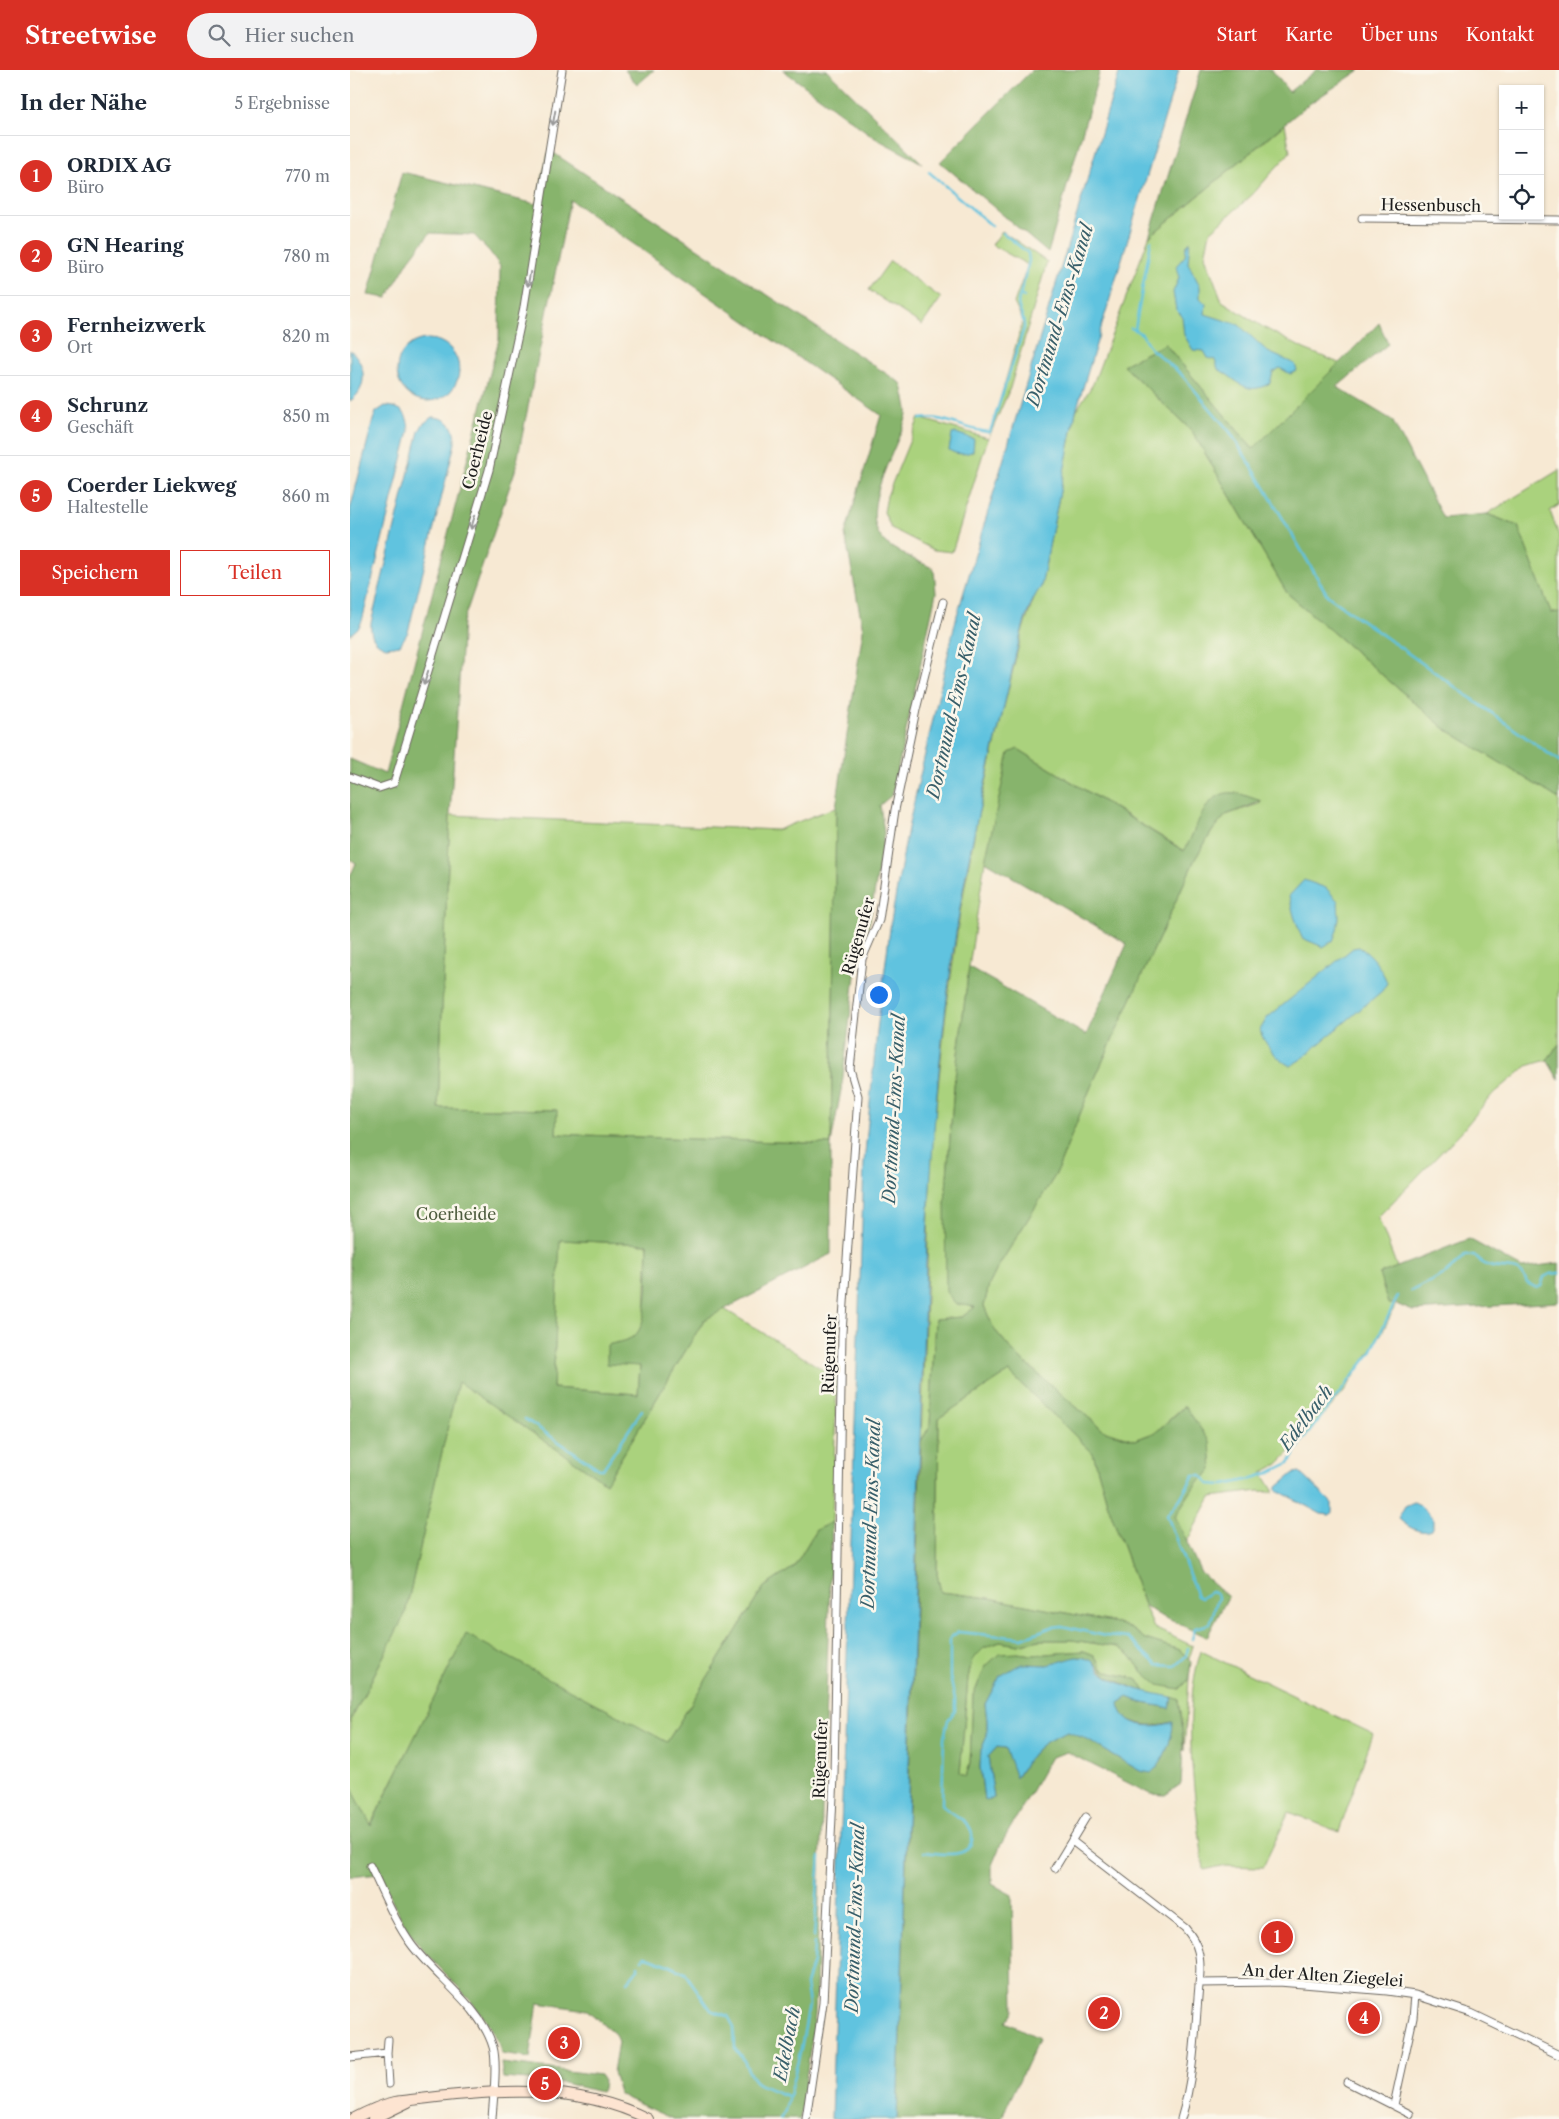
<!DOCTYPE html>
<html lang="de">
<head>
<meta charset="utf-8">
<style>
  body { margin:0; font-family:"Libre Caslon Text",serif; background:#f2f2f3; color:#1f2937 }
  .controls { position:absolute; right:15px; top:15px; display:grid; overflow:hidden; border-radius:0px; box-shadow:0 1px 4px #0004 }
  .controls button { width:45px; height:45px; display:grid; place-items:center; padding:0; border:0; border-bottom:1px solid #e0e1e3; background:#fff; color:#1f2937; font:25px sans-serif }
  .you { position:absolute; left:528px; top:924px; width:18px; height:18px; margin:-12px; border:4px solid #fff; border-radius:50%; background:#1a73e8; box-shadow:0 0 0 8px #1a73e833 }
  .badge { display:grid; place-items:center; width:32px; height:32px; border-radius:50%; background:#d93025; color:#fff; font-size:16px; font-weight:700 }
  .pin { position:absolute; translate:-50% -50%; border:2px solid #fff; box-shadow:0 1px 5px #0006 }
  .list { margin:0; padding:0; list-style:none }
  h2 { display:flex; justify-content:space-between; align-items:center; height:65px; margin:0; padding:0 20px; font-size:21px }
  h2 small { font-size:16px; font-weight:400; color:#747a83 }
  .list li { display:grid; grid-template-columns:32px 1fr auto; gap:15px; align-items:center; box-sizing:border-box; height:80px; padding:0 20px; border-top:1px solid #e0e1e3 }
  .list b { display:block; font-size:19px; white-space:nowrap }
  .list p { margin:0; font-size:16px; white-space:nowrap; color:#747a83 }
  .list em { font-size:16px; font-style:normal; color:#747a83 }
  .actions { display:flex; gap:10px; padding:15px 20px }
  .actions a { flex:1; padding:11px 0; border:1px solid #d93025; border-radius:0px; text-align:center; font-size:18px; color:#d93025 }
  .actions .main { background:#d93025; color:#fff }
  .icon { flex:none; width:28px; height:28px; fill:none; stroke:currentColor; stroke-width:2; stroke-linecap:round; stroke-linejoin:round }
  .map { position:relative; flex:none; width:1209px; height:2049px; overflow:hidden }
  header { display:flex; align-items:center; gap:30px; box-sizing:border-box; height:70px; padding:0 25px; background:#d93025; color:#fff }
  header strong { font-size:24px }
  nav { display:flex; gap:28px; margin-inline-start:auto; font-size:18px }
  .search { width:350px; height:45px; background:#f2f2f3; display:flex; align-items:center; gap:12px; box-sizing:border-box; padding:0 18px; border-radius:28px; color:#747a83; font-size:19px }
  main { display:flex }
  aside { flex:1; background:#fff }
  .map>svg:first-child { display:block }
</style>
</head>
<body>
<header>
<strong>Streetwise</strong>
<div class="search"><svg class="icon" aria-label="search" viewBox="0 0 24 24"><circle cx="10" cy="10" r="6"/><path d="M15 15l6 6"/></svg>Hier suchen</div>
<nav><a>Start</a><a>Karte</a><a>Über uns</a><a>Kontakt</a></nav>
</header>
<main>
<aside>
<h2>In der Nähe<small>5 Ergebnisse</small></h2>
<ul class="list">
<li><span class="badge">1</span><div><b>ORDIX AG</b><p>Büro</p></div><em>770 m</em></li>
<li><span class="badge">2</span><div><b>GN Hearing</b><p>Büro</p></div><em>780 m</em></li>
<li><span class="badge">3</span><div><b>Fernheizwerk</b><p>Ort</p></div><em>820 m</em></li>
<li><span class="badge">4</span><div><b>Schrunz</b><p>Geschäft</p></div><em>850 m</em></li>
<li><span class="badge">5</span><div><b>Coerder Liekweg</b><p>Haltestelle</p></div><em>860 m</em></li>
</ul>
<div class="actions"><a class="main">Speichern</a><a>Teilen</a></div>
</aside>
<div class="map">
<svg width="1209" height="2049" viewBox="0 0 1209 2049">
  <rect width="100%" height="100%" fill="#fbf7ec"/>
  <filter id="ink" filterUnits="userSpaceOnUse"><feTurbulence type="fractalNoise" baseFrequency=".02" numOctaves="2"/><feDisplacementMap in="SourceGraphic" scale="10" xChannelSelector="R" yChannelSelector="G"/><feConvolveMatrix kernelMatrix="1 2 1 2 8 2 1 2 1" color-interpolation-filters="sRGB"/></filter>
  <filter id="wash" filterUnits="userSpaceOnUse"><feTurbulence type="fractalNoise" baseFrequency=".0096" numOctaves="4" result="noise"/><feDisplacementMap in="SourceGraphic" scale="20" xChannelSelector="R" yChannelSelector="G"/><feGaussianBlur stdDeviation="1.12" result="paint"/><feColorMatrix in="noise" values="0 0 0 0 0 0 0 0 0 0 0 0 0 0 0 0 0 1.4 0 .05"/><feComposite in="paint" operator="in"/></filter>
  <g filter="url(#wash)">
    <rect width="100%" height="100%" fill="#f7e9d3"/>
    <path fill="#aad27d" stroke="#63774c" d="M 935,54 L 940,82 L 902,125 L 860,162 L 855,186 L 872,231 L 913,257 L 954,279 L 989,293 L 903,379 L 815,274 L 773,295 L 842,361 L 937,523 L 1094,658 L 1209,729 L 1209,974 L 1197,990 L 1177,996 L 1141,1026 L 1111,1062 L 1028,1147 L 1047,1197 L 1030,1204 L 1046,1234 L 1033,1261 L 994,1322 L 940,1382 L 928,1394 L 912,1403 L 924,1422 L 909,1421 L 861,1427 L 836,1473 L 825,1446 L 846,1414 L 862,1400 L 834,1336 L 806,1362 L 785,1370 L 753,1360 L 666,1285 L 644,1259 L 634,1236 L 639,1215 L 648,1197 L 706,1104 L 740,1019 L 845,789 L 863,760 L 876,745 L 911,733 L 886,723 L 835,781 L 668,679 L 635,791 L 619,897 L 604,1016 L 595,1133 L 625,1237 L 612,1247 L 585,1249 L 580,1356 L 571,1371 L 581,1083 L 596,942 L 610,842 L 627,750 L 672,562 L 686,523 L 691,517 L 726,341 L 743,314 L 799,167 Z
      M 652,161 L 697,192 L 660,318 L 639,367 L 673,251 L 664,233 L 678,195 L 642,175 Z
      M 540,191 L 591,228 L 572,255 L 519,220 Z
      M 569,348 L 638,368 L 602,482 L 584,480 L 541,458 L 534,442 L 537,426 Z
      M 1209,400 L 1209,435 L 1200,441 L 1209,466 L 1209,542 L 1201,544 L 1168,456 L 1137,444 Z
      M 486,737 L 481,1074 L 206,1064 L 206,1040 L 88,1038 L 100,745 L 427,760 Z
      M 209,1170 L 298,1174 L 295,1245 L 291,1258 L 284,1267 L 290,1296 L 288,1324 L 203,1318 Z
      M 374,1239 L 487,1308 L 482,1452 L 466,1460 L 444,1497 L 414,1517 L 317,1672 L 116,1565 L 20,1756 L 0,1715 L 0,1652 L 55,1544 L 108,1311 L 256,1413 L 354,1250 Z
      M 659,1302 L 743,1383 L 757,1432 L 794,1535 L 804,1558 L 843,1576 L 839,1589 L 830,1580 L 795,1569 L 781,1559 L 767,1553 L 639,1528 L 591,1522 L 587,1504 L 589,1348 Z
      M 689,1570 L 722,1570 L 768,1577 L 779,1584 L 792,1601 L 830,1619 L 839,1609 L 834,1681 L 832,1650 L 829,1630 L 796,1623 L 788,1610 L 780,1607 L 761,1603 L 753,1599 L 744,1585 L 734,1581 L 683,1585 L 667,1583 L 636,1596 L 623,1625 L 620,1694 L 616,1706 L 610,1704 L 618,1608 L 622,1590 L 634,1578 L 650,1572 L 668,1575 Z
      M 851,1581 L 1023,1664 L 989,1762 L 939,1742 L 913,1797 L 872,1796 L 854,1800 C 846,1733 830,1645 851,1581 Z"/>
    <path fill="#87b46c" stroke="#526844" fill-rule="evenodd" d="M 275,0 L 304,0 L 287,15 Z
      M 433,0 L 477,0 L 572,93 L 525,68 Z
      M 682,0 L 750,0 L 698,183 L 590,92 Z
      M 851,0 L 922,0 L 939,22 L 966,0 L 1010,0 L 956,36 L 799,167 Z
      M 199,80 L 552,314 C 553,323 558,336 557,344 C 550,376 502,446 537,474 C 550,484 569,491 584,499 L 586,523 L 542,725 L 530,735 L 534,763 L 520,850 L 507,889 L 492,1015 L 481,1074 L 481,1184 L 354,1250 L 256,1413 L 108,1312 L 55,1544 L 0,1652 L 0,807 L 6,793 L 0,789 L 0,689 L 35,704 L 149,269 L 150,196 L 140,182 L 124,165 L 80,163 L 59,190 L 37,228 L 18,225 L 52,102 L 186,134 ZM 220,130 L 531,345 L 495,464 L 513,560 L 486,737 L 481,1074 L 206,1064 L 207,1040 L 88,1038 L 100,745 L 113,552 L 165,401 ZM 210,1170 L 298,1174 C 297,1194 301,1256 283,1267 C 276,1271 265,1273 257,1275 L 257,1294 L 290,1296 L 288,1324 L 203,1318 Z
      M 1029,253 L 1038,274 L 987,317 L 1042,350 L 1093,448 L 1137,444 L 1168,456 L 1201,543 L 1209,542 L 1209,729 L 1094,658 L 937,523 L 842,361 L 773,295 L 815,274 L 903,379 Z
      M 668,679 L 834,781 C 847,760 854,719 885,723 C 894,724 903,729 912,731 L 876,745 L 863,760 L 845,789 L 740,1019 L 706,1104 L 648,1197 L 639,1215 L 634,1236 L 644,1259 L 666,1285 L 753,1360 L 785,1370 L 806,1362 L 835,1336 L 860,1372 L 862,1400 L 846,1414 L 825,1446 L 851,1503 L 878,1527 L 857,1567 L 807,1544 L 794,1535 L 757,1432 L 743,1383 L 659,1302 L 589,1348 L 587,1504 L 591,1522 L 639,1528 L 767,1553 L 781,1559 L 795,1569 L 830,1580 L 841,1592 L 839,1609 L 830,1619 L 808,1615 L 792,1601 L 779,1584 L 768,1577 L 722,1570 L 689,1570 L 668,1575 L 650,1572 L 634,1578 L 622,1590 L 618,1608 L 610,1703 L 616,1706 L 620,1694 L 623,1625 L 636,1596 L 649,1584 L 667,1583 L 683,1585 L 734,1581 L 744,1585 L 753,1599 L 761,1603 L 780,1607 L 788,1610 L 796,1623 L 758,1607 L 745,1593 L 731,1587 L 698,1595 L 677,1594 L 650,1606 L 635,1634 L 637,1650 L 637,1666 L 631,1680 L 630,1697 L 634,1730 L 644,1728 L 638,1687 L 647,1677 L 655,1678 L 667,1707 C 683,1681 688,1673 718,1662 L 734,1668 L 790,1701 L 801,1702 C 814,1692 823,1669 822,1652 C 802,1657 795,1656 775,1649 L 770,1639 L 769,1633 L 778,1627 L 793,1633 L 820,1638 L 822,1627 L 829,1630 C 834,1658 833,1685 831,1714 L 815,1725 L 800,1724 L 717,1682 L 701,1687 L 650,1776 L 642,1795 L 642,1814 L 662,1825 L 664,1941 L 656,1952 L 689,1968 L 651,2049 L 547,2049 L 571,1371 L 580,1356 L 585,1249 L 612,1247 L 625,1237 L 606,1234 L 596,1222 L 595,1133 L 604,1016 L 619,897 L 736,965 L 777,874 L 635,791 L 659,683 Z
      M 1209,974 L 1209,1010 L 1197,990 Z
      M 1119,1169 L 1172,1198 L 1209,1193 L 1209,1232 L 1063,1241 L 1046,1234 L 1038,1234 L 1029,1204 Z
      M 482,1452 L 465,1945 L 450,2049 L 323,2049 L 278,2029 L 269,2023 L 263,2002 L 268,1972 L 265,1964 L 237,1940 L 188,1933 L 180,1988 L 151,1984 C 147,1948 88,1900 66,1871 C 50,1851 40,1826 29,1804 L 0,1807 L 0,1715 L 21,1755 L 116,1564 L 317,1672 L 414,1517 L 444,1497 L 466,1460 Z
      M 151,1993 L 250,2005 L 254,2011 L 253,2018 L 250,2022 L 214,2013 L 153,2008 Z"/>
    <path fill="#61c3df" stroke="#3e707e" d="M 770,0 L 829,0 L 726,341 L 691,517 C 673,538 662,604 655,632 C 646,671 635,710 627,750 C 595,895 583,1044 576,1192 L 547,2049 L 481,2049 L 514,1093 L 527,961 L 541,851 L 558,758 L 607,545 Z
      M 840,171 L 838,193 L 850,216 L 850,228 L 856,234 L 855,244 L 889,255 L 918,282 L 945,294 L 947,301 L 940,304 L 930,298 L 923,302 L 920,313 C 896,327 890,311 868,299 L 865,290 L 858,288 L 854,281 L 843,280 L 834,265 L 832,246 L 826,240 L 823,222 L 829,208 L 826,196 L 835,186 L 836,177 Z
      M47 300a31 31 0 1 1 62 0a31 31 0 1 1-62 0Z
      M 0,280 C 16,292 19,319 0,331 Z
      M 35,336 C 53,337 58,344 59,361 L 12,551 L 9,557 L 0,565 L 0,440 L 23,350 L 26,342 Z
      M 82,347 C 99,348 105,356 105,373 L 58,562 L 50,575 L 36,577 C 24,573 20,566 21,553 L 69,361 L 73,354 Z
      M 606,363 L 624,369 L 623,381 C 616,385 606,385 599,380 L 602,364 Z
      M 954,810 L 976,818 L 988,831 L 989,848 L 987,860 L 983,871 L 973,877 L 952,868 L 944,846 L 939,826 Z
      M 1009,877 C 1021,884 1033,900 1037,913 L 1032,921 L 950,990 L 940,996 C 927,989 914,974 910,960 L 917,948 L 1003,878 Z
      M 950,1402 L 982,1433 L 982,1442 L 980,1445 L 971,1444 L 927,1420 L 927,1417 L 944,1403 Z
      M 1064,1432 L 1070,1435 L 1083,1448 L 1083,1455 L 1081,1460 C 1070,1465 1056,1456 1048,1448 L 1055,1436 Z
      M 726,1587 C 749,1588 743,1598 758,1607 C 777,1618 800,1623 822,1627 L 820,1638 L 793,1633 L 778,1627 L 769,1633 C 772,1658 804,1659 823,1652 C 823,1668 814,1692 801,1703 L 790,1701 L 734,1668 L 718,1662 C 688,1673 683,1681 666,1708 L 655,1678 L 647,1677 L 638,1687 L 644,1728 L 634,1730 L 630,1697 L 631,1680 L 637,1666 L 637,1650 L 635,1634 L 650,1606 L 671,1594 L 698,1595 Z"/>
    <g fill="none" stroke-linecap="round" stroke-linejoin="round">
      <path stroke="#61c3df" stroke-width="2.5" d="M 579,102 L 642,156
        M 653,163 L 678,183 L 679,191 L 670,225
        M 781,258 L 792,264 L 800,278 L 831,304 L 880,362 L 915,418 L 978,526 L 1209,691
        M 785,259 L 801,171
        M 570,349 C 597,345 616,361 640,362 L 674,258 C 675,245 664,238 670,225 L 674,227
        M 1061,1221 L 1095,1204 L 1115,1186 L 1124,1185 C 1144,1210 1169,1186 1177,1213 L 1187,1218 L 1191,1216 L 1194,1207 L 1200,1204 L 1209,1203
        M 175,1349 L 249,1399 L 253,1399 L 292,1340
        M 842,1569 L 845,1558 L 860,1554 L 868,1528 L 867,1524 L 861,1522 L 851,1528 L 847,1526 L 817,1445 L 830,1429 L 844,1405 L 851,1405 L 859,1414 L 874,1415 L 897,1410 L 919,1403 L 939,1393 L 953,1370 L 1020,1284 L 1048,1226
        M 574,1782 C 588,1783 619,1790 622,1770 C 623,1764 621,1757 616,1753 C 608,1745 598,1743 592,1734 L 594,1668 L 598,1650 L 605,1641 L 605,1629 L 600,1607 L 600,1568 L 608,1562 L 672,1568 L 702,1557 L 712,1556 L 755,1566 L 778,1568 L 807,1595 L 825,1596 L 836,1586 L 838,1578
        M 464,1867 L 470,1787
        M 292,1889 L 295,1886 L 316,1894 L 335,1903 L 361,1940 L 378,1946 L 384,1957 L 385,1978 C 397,1989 396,2003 406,2012 C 414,2018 429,2022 439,2027
        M 278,1911 L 288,1899 L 288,1896
        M 430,2049 L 435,2041 L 451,1979 L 459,1935 L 456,1914 L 463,1892 L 464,1873"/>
    </g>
  </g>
  <g filter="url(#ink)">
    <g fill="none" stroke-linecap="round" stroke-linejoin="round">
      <g stroke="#69645c" stroke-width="9">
        <path id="street" d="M 1012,148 L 1209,150
          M 0,707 L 29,718 L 44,713 L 139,400 L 174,237 L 212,0
          M 722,1771 L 835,1858 C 841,1865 846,1872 848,1881 C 852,1895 849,1913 848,1927 C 845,1968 843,2010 831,2049
          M 20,1796 C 33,1822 44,1851 61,1874 C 85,1907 131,1936 143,1977 C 148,1995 143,2030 142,2049
          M 705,1798 L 736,1747
          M 849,1913 L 929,1912 L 1037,1921 L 1065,1925 L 1121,1943 L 1209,1985
          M 37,1983 L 38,1970
          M 0,1987 L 37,1983 L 39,2014
          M 997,2012 L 1060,2044
          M 1044,2035 L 1063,1948 L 1065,1925
          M 456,2049 L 473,1933 L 476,1870 L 484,1706 L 492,1263 L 508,1026 L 500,999 L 512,889 L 529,850 L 545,740 L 566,640 L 593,532"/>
      </g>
      <g stroke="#69645c" stroke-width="12">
        <path id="secondary" d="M 3,2049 C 16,2042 31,2035 45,2032 C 50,2031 56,2031 61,2030 C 139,2020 225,2012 298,2049
          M 23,2049 L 58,2032"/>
      </g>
      <use href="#street" stroke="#fff" stroke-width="7"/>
      <use href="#secondary" stroke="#fde4d1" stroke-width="10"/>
    </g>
    <defs><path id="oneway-shaft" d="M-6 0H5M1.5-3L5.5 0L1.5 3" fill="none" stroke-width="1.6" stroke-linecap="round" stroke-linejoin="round" transform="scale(1.25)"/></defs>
    <g stroke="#999">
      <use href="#oneway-shaft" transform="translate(204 48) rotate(100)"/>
      <use href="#oneway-shaft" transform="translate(179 209) rotate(100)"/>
      <use href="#oneway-shaft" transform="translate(123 452) rotate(107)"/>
      <use href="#oneway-shaft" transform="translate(76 608) rotate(107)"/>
    </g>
  </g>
  <g text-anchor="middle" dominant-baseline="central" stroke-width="5" stroke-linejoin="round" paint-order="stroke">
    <g font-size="16" fill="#1c1c1c" stroke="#fbf7ec">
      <text transform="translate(1081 135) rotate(1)">Hessenbusch</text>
      <text transform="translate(127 380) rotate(-76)">Coerheide</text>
      <text transform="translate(508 866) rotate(-74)">Rügenufer</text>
      <text transform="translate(479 1284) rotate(-88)">Rügenufer</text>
      <text transform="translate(470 1689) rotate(-88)">Rügenufer</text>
      <text transform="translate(973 1905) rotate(4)">An der Alten Ziegelei</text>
    </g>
    <g font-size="16" fill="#4e5c3e" stroke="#fbf7ec">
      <text x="106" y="1144">Coerheide</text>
    </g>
    <g font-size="18" font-style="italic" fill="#385f6a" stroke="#fbf7ec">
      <text transform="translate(710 245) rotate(-73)">Dortmund-Ems-Kanal</text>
      <text transform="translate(604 636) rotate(-77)">Dortmund-Ems-Kanal</text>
      <text transform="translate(544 1039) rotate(-87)">Dortmund-Ems-Kanal</text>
      <text transform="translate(956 1348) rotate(-53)">Edelbach</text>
      <text transform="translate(521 1444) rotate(-88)">Dortmund-Ems-Kanal</text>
      <text transform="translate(505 1848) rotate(-88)">Dortmund-Ems-Kanal</text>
      <text transform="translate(437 1974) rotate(-79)">Edelbach</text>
    </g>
  </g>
</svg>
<div class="controls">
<button>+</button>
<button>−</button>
<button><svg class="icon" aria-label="locate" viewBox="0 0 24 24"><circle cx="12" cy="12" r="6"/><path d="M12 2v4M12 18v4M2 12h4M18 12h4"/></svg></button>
</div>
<div class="you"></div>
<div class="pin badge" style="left:927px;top:1867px">1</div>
<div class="pin badge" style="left:754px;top:1943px">2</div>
<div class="pin badge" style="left:214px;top:1973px">3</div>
<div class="pin badge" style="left:1014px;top:1948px">4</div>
<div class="pin badge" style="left:195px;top:2014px">5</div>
</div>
</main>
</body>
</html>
